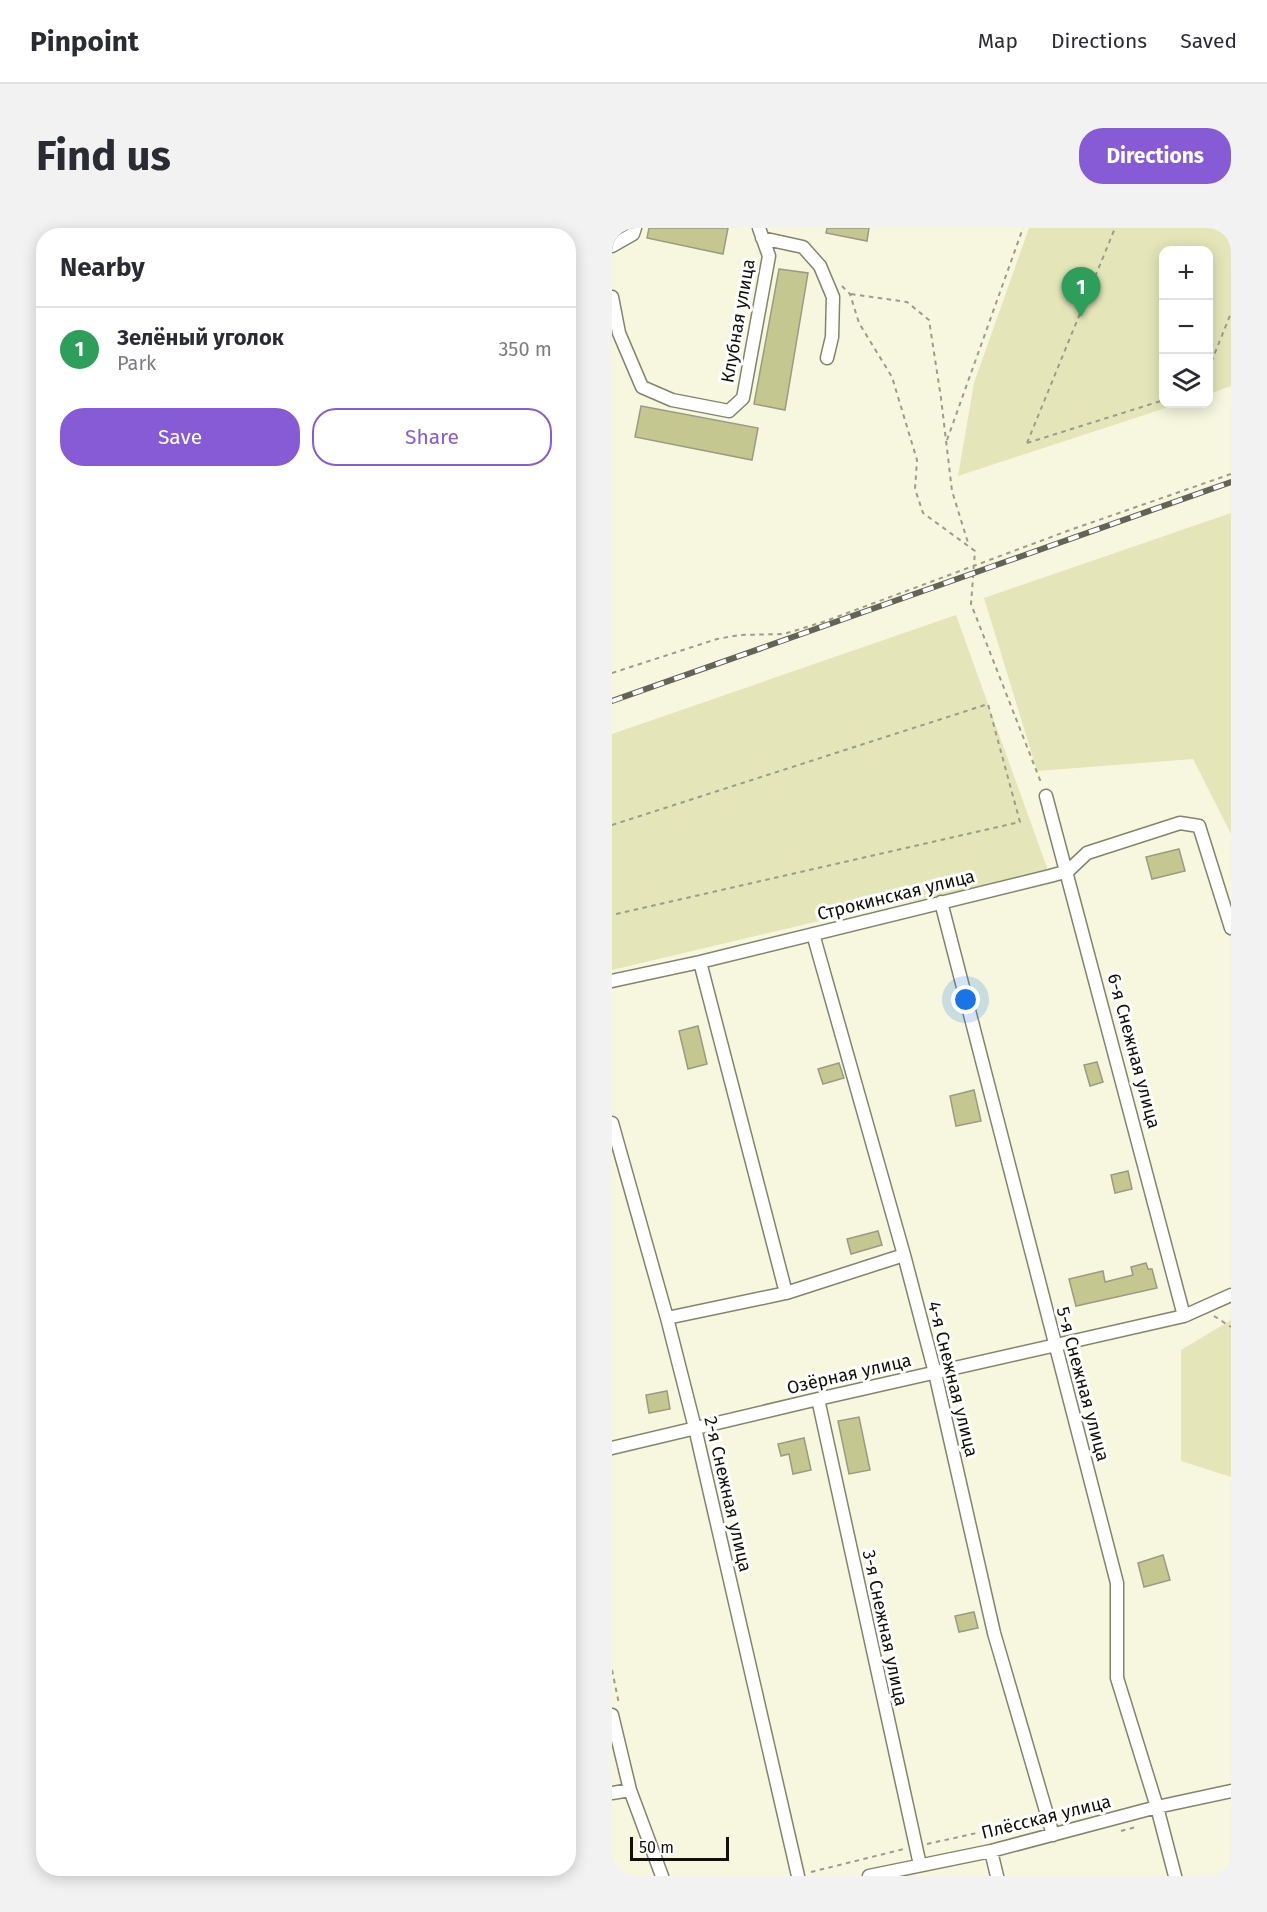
<!DOCTYPE html>
<html lang="en">
<head>
<meta charset="utf-8">
<style>
  body { margin:0; font-family:"Fira Sans",sans-serif; background:#f2f2f3; color:#2b2b33 }
  .controls { position:absolute; right:18px; top:18px; display:grid; overflow:hidden; border-radius:12px; box-shadow:0 3px 15px #0003 }
  .controls button { width:54px; height:54px; display:grid; place-items:center; padding:0; border:0; border-bottom:2px solid #e1e1e2; background:#fff; color:#2b2b33; font:30px sans-serif }
  .scale { position:absolute; left:18px; bottom:15px; width:99px; box-sizing:border-box; padding-left:6px; border:3px solid #111109; border-top:0; font-size:16px; line-height:21px; white-space:nowrap; color:#111109; -webkit-text-stroke:4px #fff; paint-order:stroke }
  .you { position:absolute; left:354px; top:772px; width:21px; height:21px; margin:-15px; border:4px solid #fff; border-radius:50%; background:#1a73e8; box-shadow:0 0 0 9px #1a73e833 }
  .badge { display:grid; place-items:center; width:39px; height:39px; border-radius:50%; background:#865bd5; color:#fff; font-size:20px; font-weight:700 }
  .pin { position:absolute; translate:-50% -50px; filter:drop-shadow(0 2px 3px #0008) }
  .pin::after { content:''; position:absolute; top:32px; width:21px; height:18px; background:inherit; clip-path:polygon(0 0,100% 0,50% 100%) }
  .list { margin:0; padding:0; list-style:none }
  h2 { display:flex; justify-content:space-between; align-items:center; height:78px; margin:0; padding:0 24px; font-size:26px }
  h2 small { font-size:20px; font-weight:400; color:#7c7c81 }
  .list li { display:grid; grid-template-columns:39px 1fr auto; gap:18px; align-items:center; box-sizing:border-box; height:84px; padding:0 24px; border-top:2px solid #e1e1e2 }
  .list b { display:block; font-size:22px; white-space:nowrap }
  .list p { margin:0; font-size:20px; white-space:nowrap; color:#7c7c81 }
  .list em { font-size:20px; font-style:normal; color:#7c7c81 }
  .actions { display:flex; gap:12px; padding:18px 24px }
  .actions a { flex:1; padding:14px 0; border:2px solid #865bd5; border-radius:24px; text-align:center; font-size:21px; color:#865bd5 }
  .actions .main { background:#865bd5; color:#fff }
  .icon { flex:none; width:33px; height:33px; fill:none; stroke:currentColor; stroke-width:2; stroke-linecap:round; stroke-linejoin:round }
  .map { position:relative; flex:none; width:619px; height:1648px; overflow:hidden; border-radius:24px }
  header { display:flex; align-items:center; gap:36px; box-sizing:border-box; height:84px; padding:0 30px; background:#fff; border-bottom:2px solid #e1e1e2 }
  header strong { font-size:28px }
  nav { display:flex; gap:33px; margin-inline-start:auto; font-size:21px }
  .intro { display:flex; align-items:center; justify-content:space-between; box-sizing:border-box; height:144px; padding:0 36px }
  h1 { margin:0; font-size:42px }
  .button { padding:15px 27px; border-radius:24px; background:#865bd5; color:#fff; font-size:21px; font-weight:700 }
  main { display:flex; gap:36px; padding:0 36px }
  aside { flex:1; background:#fff; border-radius:24px; box-shadow:0 3px 15px #0003 }
  .map>svg:first-child { display:block }
</style>
</head>
<body>
<header>
<strong>Pinpoint</strong>
<nav><a>Map</a><a>Directions</a><a>Saved</a></nav>
</header>
<div class="intro"><h1>Find us</h1><a class="button">Directions</a></div>
<main>
<aside>
<h2>Nearby<small></small></h2>
<ul class="list">
<li><span class="badge" style="background:#2e9e5b">1</span><div><b>Зелёный уголок</b><p>Park</p></div><em>350 m</em></li>
</ul>
<div class="actions"><a class="main">Save</a><a>Share</a></div>
</aside>
<div class="map">
<svg width="619" height="1648" viewBox="0 0 619 1648">
  <rect width="100%" height="100%" fill="#f6f7de"/>
  <path fill="#e4e6b9" d="M 417,0 L 619,0 L 619,158 L 597,166 L 596,22 L 552,22 L 552,176 L 566,176 L 346,248 L 362,155 Z
    M 619,285 L 619,606 L 581,531 L 425,543 L 372,370 Z
    M 344,387 L 438,648 L 258,681 L 0,742 L 0,506 Z
    M 619,1092 L 619,1249 L 569,1233 L 569,1122 Z"/>
  <path fill="#c5c791" stroke="#9a9b83" stroke-width="1.5" d="M 37,0 L 116,0 L 111,26 L 35,10 Z
    M 215,0 L 257,0 L 255,13 L 214,5 Z
    M 167,41 L 196,45 L 173,182 L 142,176 Z
    M 29,178 L 146,200 L 140,232 L 23,209 Z
    M 567,621 L 573,643 L 540,651 L 534,629 Z
    M 86,798 L 95,836 L 76,841 L 67,803 Z
    M 485,834 L 491,854 L 478,858 L 472,837 Z
    M 227,835 L 232,850 L 211,856 L 206,841 Z
    M 362,862 L 369,893 L 344,898 L 338,868 Z
    M 516,943 L 520,961 L 503,965 L 499,947 Z
    M 266,1003 L 270,1017 L 239,1026 L 235,1011 Z
    M 534,1035 L 536,1041 L 540,1041 L 545,1060 L 464,1078 L 457,1051 L 491,1043 L 493,1054 L 521,1047 L 519,1039 Z
    M 55,1163 L 58,1181 L 37,1185 L 34,1167 Z
    M 247,1189 L 258,1242 L 237,1246 L 226,1193 Z
    M 192,1210 L 199,1242 L 181,1246 L 177,1226 L 169,1228 L 166,1216 Z
    M 551,1327 L 558,1352 L 532,1359 L 526,1335 Z
    M 362,1384 L 366,1400 L 347,1404 L 343,1388 Z"/>
  <g fill="none" stroke-linecap="round" stroke-linejoin="round">
    <g stroke="#83846d" stroke-width="15">
      <path id="minor" d="M 150,10 L 191,19 L 208,38 L 221,69 L 220,109 L 215,130
        M 0,18 L 21,6 L 23,0
        M 0,69 L 7,105 L 30,159 L 60,172 L 117,183 L 131,170 L 157,28 L 147,0
        M 434,568 L 572,1088
        M 329,674 L 505,1355 L 505,1450 L 545,1579 L 563,1648
        M 201,706 L 292,1027 L 323,1145 L 382,1405 L 441,1607
        M 88,734 L 174,1065
        M 0,753 L 88,734 L 438,648 L 456,643 L 475,625 L 568,595 L 587,598 L 619,700
        M 0,895 L 55,1090 L 83,1200 L 186,1648
        M 55,1090 L 174,1065 L 292,1027
        M 206,1171 L 308,1637
        M 0,1220 L 206,1171 L 572,1088 L 619,1067
        M 0,1487 L 18,1562 L 50,1648
        M 0,1565 L 18,1562
        M 379,1623 L 385,1648
        M 257,1648 L 379,1623 L 545,1579 L 619,1563"/>
    </g>
    <path stroke="#9b9c89" stroke-width="2" stroke-dasharray="4.5 4.5" stroke-linecap="butt" d="M 230,58 L 238,66 L 247,95 L 280,149 L 305,232 L 303,261 L 311,285 L 363,323 L 359,376 L 430,557
      M 239,66 L 295,74 L 317,92 L 329,170 L 340,263 L 357,318
      M 596,142 L 619,85
      M 335,212 L 411,0
      M 415,215 L 503,0
      M 415,215 L 552,172
      M 0,445 L 105,411 L 128,407 L 172,406 L 211,394 L 458,302 L 619,246
      M 0,597 L 376,476 L 408,594 L 0,687
      M 602,1088 L 619,1099
      M 0,1442 L 7,1476
      M 509,1603 L 524,1599
      M 315,1616 L 424,1592
      M 199,1644 L 292,1621"/>
    <use href="#minor" stroke="#fff" stroke-width="12"/>
    <g stroke="#636456" stroke-width="6">
      <path id="rail" d="M 0,473 L 619,254"/>
    </g>
    <use href="#rail" stroke="#fff" stroke-width="4" stroke-dasharray="11" stroke-linecap="butt"/>
  </g>
  <g text-anchor="middle" dominant-baseline="central" stroke-width="6" stroke-linejoin="round" paint-order="stroke">
    <g font-size="18" fill="#111109" stroke="#fff">
      <text transform="translate(126 93) rotate(-80)">Клубная улица</text>
      <text transform="translate(284 667) rotate(-14)">Строкинская улица</text>
      <text transform="translate(522 823) rotate(75)">6-я Снежная улица</text>
      <text transform="translate(237 1146) rotate(-13)">Озёрная улица</text>
      <text transform="translate(341 1151) rotate(76)">4-я Снежная улица</text>
      <text transform="translate(471 1156) rotate(75)">5-я Снежная улица</text>
      <text transform="translate(116 1266) rotate(77)">2-я Снежная улица</text>
      <text transform="translate(273 1400) rotate(78)">3-я Снежная улица</text>
      <text transform="translate(434 1589) rotate(-14)">Плёсская улица</text>
    </g>
  </g>
</svg>
<div class="controls">
<button>+</button>
<button>−</button>
<button><svg class="icon" aria-label="layers" viewBox="0 0 24 24"><path d="M12 4l9 5-9 5-9-5zM3 14l9 5 9-5"/></svg></button>
</div>
<div class="scale">50 m</div>
<div class="you"></div>
<div class="pin badge" style="left:469px;top:89px;background:#2e9e5b">1</div>
</div>
</main>
</body>
</html>
